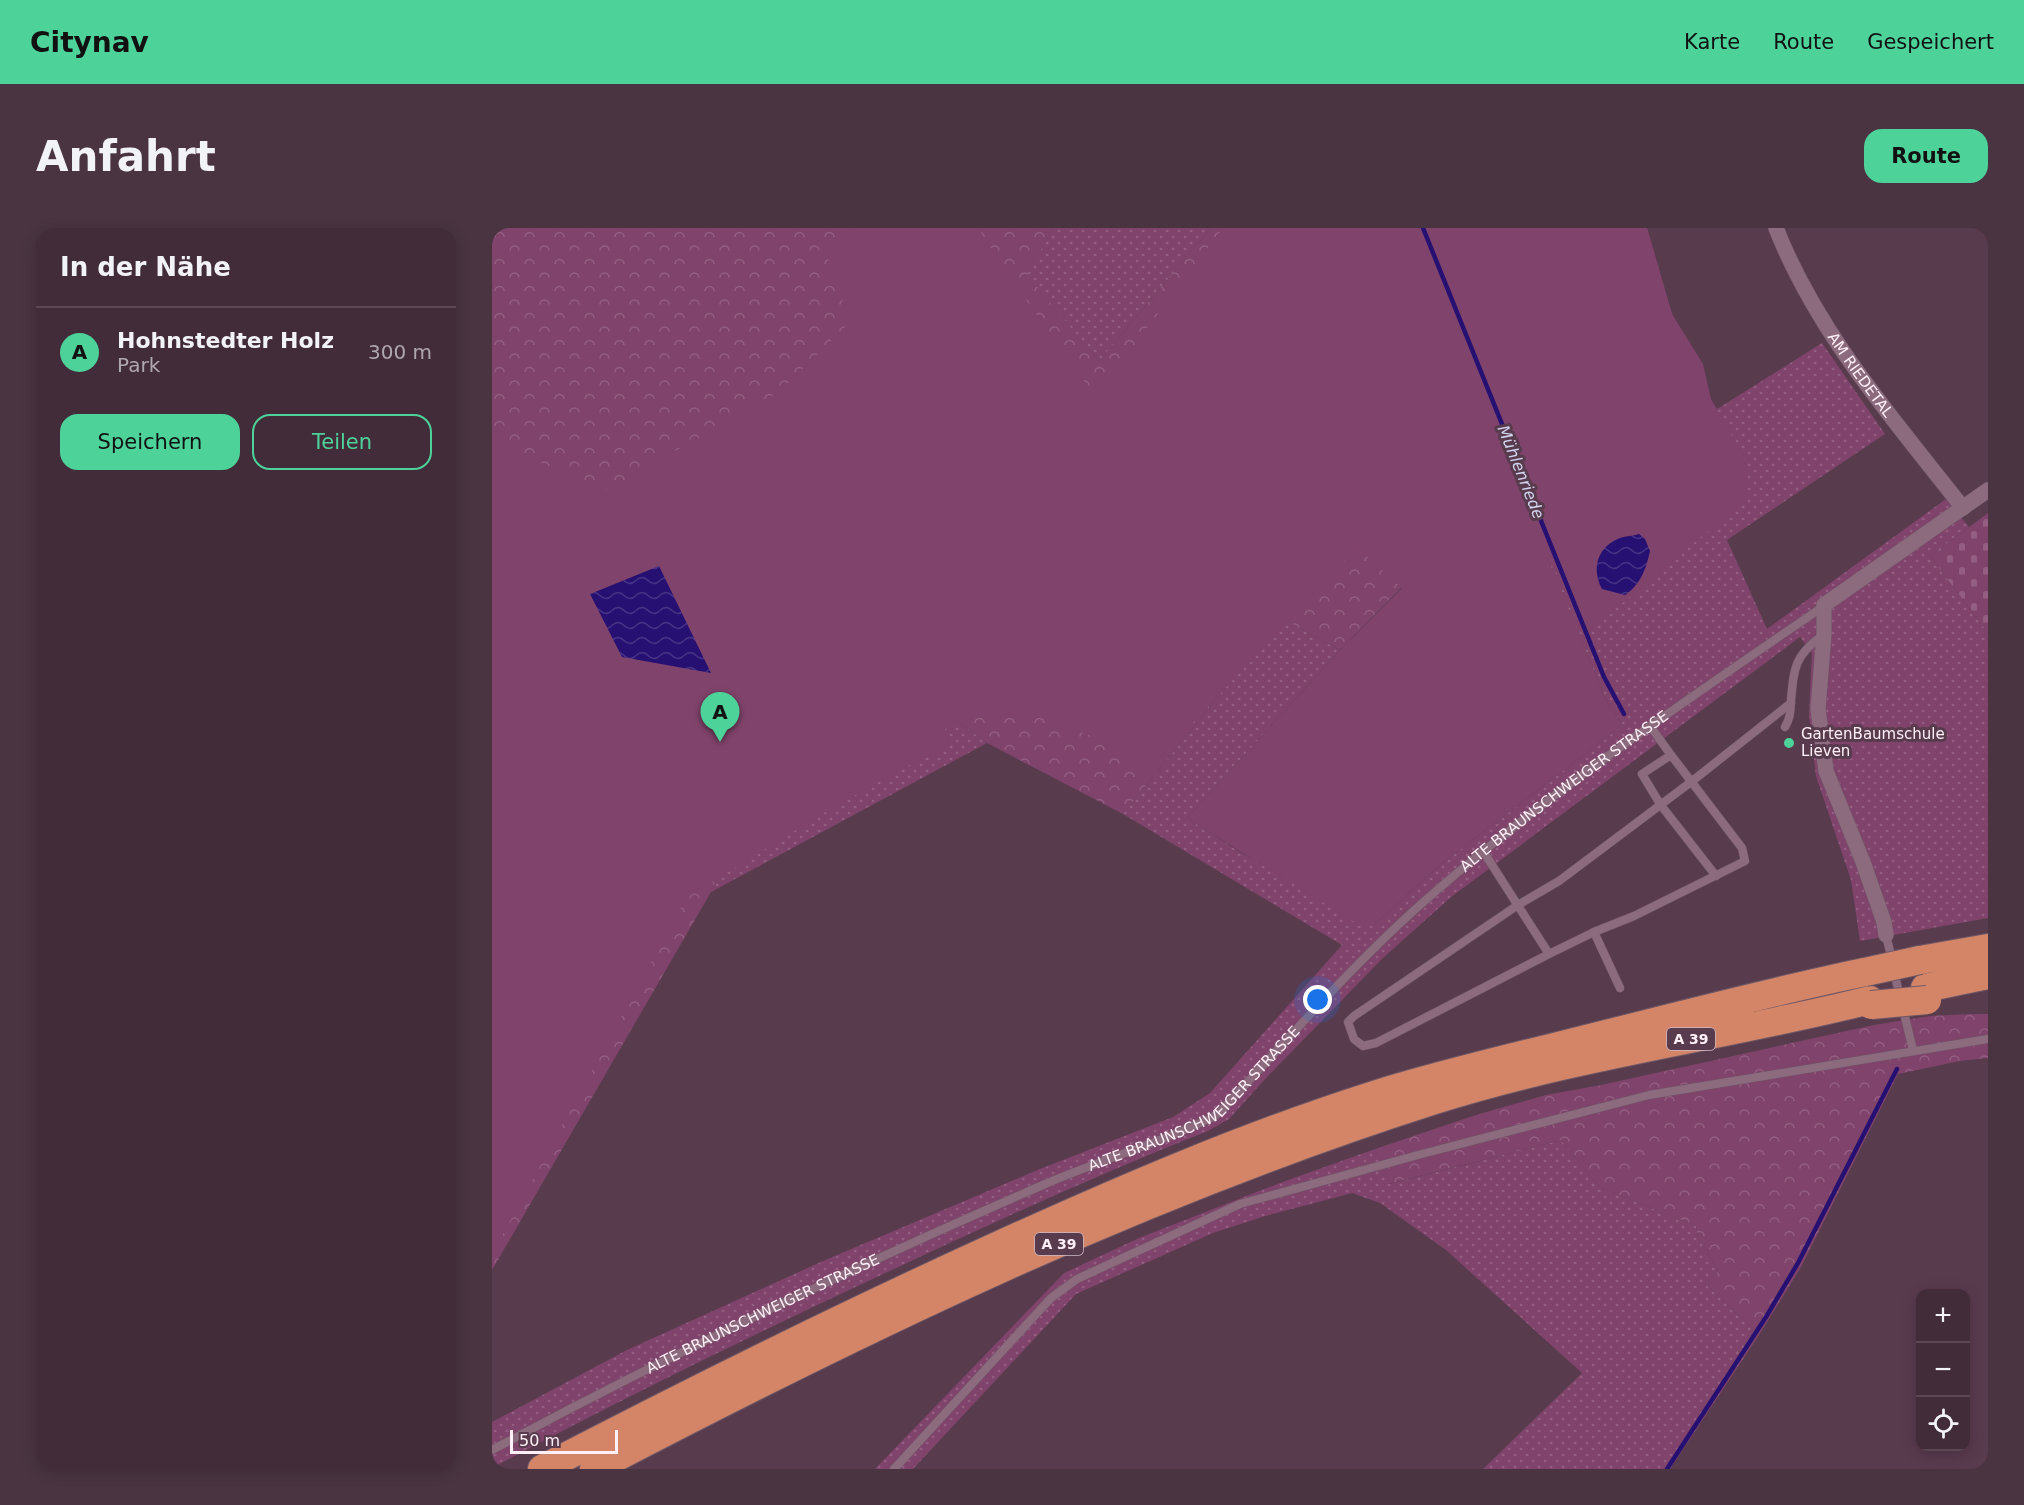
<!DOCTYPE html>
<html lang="de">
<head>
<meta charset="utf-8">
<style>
  body { margin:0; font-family:"DejaVu Sans",sans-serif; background:#4a3442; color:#f1f3f6 }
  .controls { position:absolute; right:18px; bottom:18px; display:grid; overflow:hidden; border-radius:12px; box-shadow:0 3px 15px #0003 }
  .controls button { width:54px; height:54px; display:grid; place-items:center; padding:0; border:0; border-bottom:2px solid #5b4854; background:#432c3a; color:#f1f3f6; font:30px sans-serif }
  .scale { position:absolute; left:18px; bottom:15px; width:108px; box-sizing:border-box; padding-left:6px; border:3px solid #fff0f8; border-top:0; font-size:16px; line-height:21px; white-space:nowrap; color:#fff0f8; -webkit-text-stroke:4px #593b4e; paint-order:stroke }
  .you { position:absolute; left:826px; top:772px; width:21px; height:21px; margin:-15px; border:4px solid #fff; border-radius:50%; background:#1a73e8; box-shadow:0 0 0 9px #1a73e833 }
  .badge { display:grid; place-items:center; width:39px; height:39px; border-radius:50%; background:#4dd39a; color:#111; font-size:20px; font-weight:700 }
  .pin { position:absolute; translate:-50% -50px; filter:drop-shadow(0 2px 3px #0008) }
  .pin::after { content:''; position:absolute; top:32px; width:21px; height:18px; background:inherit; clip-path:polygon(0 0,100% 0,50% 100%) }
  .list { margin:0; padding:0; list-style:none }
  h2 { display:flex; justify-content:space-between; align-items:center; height:78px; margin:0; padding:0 24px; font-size:26px }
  h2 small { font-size:20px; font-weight:400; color:#afa7af }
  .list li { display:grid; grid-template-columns:39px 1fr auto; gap:18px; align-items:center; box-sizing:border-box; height:90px; padding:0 24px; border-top:2px solid #5b4854 }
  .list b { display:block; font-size:22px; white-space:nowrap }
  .list p { margin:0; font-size:20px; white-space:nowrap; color:#afa7af }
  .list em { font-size:20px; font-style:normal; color:#afa7af }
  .actions { display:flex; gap:12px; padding:18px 24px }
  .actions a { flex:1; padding:14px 0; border:2px solid #4dd39a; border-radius:18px; text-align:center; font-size:21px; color:#4dd39a }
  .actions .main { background:#4dd39a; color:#111 }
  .icon { flex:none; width:33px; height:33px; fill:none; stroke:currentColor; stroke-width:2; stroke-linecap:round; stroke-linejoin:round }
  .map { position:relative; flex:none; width:1496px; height:1241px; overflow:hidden; border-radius:18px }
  header { display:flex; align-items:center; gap:36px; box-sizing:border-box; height:84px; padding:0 30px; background:#4dd39a; color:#111 }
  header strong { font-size:28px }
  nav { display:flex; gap:33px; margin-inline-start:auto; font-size:21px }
  .intro { display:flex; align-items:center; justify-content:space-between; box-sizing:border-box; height:144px; padding:0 36px }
  h1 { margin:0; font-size:42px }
  .button { padding:15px 27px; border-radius:18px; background:#4dd39a; color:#111; font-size:21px; font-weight:700 }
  main { display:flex; gap:36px; padding:0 36px }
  aside { flex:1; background:#432c3a; border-radius:18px; box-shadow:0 3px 15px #0003 }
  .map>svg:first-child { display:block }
</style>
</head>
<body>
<header>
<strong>Citynav</strong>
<nav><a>Karte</a><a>Route</a><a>Gespeichert</a></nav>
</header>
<div class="intro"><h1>Anfahrt</h1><a class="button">Route</a></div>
<main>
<aside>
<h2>In der Nähe<small></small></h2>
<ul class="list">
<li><span class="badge">A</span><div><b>Hohnstedter Holz</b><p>Park</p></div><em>300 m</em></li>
</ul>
<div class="actions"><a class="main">Speichern</a><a>Teilen</a></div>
</aside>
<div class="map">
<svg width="1496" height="1241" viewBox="0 0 1496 1241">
  <defs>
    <pattern id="grass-dots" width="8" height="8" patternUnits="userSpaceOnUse" patternTransform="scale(1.5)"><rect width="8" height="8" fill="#80436b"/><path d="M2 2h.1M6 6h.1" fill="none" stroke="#935e81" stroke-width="1.8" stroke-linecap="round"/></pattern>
    <pattern id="forest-crowns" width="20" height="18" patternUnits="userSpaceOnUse" patternTransform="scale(1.5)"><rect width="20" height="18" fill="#80436b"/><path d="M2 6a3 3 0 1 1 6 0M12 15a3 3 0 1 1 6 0" fill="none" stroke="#935e81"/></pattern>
    <pattern id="cemetery-stones" width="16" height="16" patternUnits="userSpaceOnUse" patternTransform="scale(1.5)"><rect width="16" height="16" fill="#80436b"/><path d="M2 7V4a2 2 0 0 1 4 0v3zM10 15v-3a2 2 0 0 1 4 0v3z" fill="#935e81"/></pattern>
    <pattern id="water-waves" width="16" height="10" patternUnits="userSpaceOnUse" patternTransform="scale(1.5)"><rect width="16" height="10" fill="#261172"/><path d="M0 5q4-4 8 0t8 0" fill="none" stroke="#473487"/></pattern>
  </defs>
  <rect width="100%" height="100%" fill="#593b4e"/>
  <path fill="url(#grass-dots)" d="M 561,0 L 719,0 L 607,133 L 534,47 Z
    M 918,0 L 1155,0 L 1180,86 L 1206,193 L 1330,115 L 1393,206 L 1235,312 L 1275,401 L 1454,271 L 1477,299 L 1438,328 L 1496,405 L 1496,690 L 1368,713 L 1359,652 L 1324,548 L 1317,486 L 1320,425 L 1308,409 L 959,669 L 891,730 L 774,850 L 737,891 L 716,903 C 604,947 496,997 387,1048 C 257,1109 127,1172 0,1240 L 0,1194 L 135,1122 L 331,1033 L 548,941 L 681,889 L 718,865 L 850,717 L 631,586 L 790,390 L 848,422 L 695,590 L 748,624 L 881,698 L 948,637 L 1131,497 L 1113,470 Z
    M 443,492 L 468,495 L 495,515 L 219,664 L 237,627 Z
    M 1069,912 L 1103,954 L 1110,960 L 1204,998 L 1206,1009 L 1226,1043 L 1214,1056 L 1267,1107 L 1178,1241 L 991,1241 L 1090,1145 L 954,1022 L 888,975 L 860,965 L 770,989 L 721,1005 L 584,1066 L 421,1241 L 383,1241 L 572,1045 L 647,1010 L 788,955 L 883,921 L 897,956 Z"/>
  <path fill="url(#forest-crowns)" d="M 0,0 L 561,0 L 535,47 L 607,133 L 719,0 L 918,0 L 1021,246 L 848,422 L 790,390 L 631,586 L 495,515 L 468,495 L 443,492 L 237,627 L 219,664 L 0,1042 Z
    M 1479,786 L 1496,786 L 1496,830 L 1468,833 L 1406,846 L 1309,1039 L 1267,1107 L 1214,1056 L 1226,1043 L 1206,1009 L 1204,998 L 1110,960 L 1103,954 L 1069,912 L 896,956 L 883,921 L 984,887 L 1054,867 L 1109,857 L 1382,797 L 1438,788 Z"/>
  <path fill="url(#cemetery-stones)" d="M 1496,285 L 1496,405 L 1438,328 Z"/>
  <path fill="#80436b" d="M 364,0 L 486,0 L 512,41 L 596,159 L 624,141 L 731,0 L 1155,0 L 1180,86 L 1211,136 L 1219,171 L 1252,228 L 1253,272 L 1091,408 L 1059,331 L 1057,333 L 1113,470 L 1131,497 L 948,637 L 881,698 L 868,698 C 811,661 752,627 695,590 L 848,422 L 910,360 L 865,319 L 655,544 L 599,508 L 553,490 L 477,489 L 453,501 L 457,520 L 423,534 L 340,580 L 194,670 L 0,1026 L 0,216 L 120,263 L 135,250 L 286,165 L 358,94 L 335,28 Z"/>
  <path fill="url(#water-waves)" d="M 1147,306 L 1153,311 L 1158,323 C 1154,341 1149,356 1133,367 L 1110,361 C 1099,341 1105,319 1128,310 C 1134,308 1141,308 1147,306 Z
    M 167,338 L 219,445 L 130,429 L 98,366 Z"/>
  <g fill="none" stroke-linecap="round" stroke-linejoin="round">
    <path stroke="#261172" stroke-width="4.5" d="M 931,0 L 1112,449 L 1132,486
      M 1175,1241 L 1274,1089 L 1306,1035 L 1405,841"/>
    <g stroke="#6f5866" stroke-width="9">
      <g id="lane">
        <path d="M 1158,498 L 1179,527 L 1150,546 L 1168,576 L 1224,648"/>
        <path d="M 1293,499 C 1299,489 1298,483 1299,472 C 1302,439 1303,427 1331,407"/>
        <path d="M 1179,527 L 1250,620 L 1253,633 L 1142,688 L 1102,704 L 1057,726 L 884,815 L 871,818 L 862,811 L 856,794 L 862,788 L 1026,677 L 1067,653 L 1199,554 L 1299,475"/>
        <path d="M 991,623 L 1057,726"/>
        <path d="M 1102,704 L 1128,760"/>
        <path d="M 1394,707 L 1400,732"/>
        <path d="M 1402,744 L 1421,822"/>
        <path id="s1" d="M 0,1222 C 179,1126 364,1038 551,957 C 606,933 665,916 719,890 L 728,884 C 798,809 866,730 944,663 C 1064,559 1201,468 1332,378"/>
        <path d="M 402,1241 L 559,1070 L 585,1051 L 748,976 L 926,927 L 1157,867 L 1496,811"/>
      </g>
    </g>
    <g stroke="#6f5866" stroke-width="16">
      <g id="street">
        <path id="s2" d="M 1284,0 C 1325,105 1403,193 1471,280"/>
        <path d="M 1394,707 L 1392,694 L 1371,634 L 1334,543 L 1326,481 L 1332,406 L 1332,377 L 1496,262"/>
      </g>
    </g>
    <g stroke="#6f5866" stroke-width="30">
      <path id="highway" d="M 1428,732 L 1496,720
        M 1433,760 L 1496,747
        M 50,1241 C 200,1163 351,1088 505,1018 C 628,962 753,908 882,867 C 948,846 1015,831 1082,814 C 1179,790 1276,764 1373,744
        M 102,1241 C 373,1099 651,965 943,872 C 1086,827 1234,808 1378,772"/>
    </g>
    <use href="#lane" stroke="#8c6b7f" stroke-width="8"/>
    <use href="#street" stroke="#8c6b7f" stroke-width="15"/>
    <use href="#highway" stroke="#d48568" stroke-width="28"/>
    <g stroke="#6f5866" stroke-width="30" stroke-linecap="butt">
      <path id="highway-bridge" d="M 1373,744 L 1428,732
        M 1379,777 L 1435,772"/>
    </g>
    <use href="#highway-bridge" stroke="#d48568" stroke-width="28"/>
  </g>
  <circle fill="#4dd39a" stroke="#593b4e" stroke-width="2" cx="1297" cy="515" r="6"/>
  <g text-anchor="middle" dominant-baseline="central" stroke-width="6" stroke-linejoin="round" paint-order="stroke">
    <g fill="#593b4e" stroke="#cdbac5" stroke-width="1.5">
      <rect x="1175" y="800" width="48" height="22" rx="4.5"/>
      <rect x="543" y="1005" width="48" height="22" rx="4.5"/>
    </g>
    <g font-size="14" font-weight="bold" fill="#fff0f8">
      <text x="1199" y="811">A 39</text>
      <text x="567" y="1016">A 39</text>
    </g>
    <g font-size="15" fill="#fff0f8" stroke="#593b4e">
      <text stroke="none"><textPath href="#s2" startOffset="170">AM RIEDETAL</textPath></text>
      <text stroke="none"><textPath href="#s1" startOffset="1275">ALTE BRAUNSCHWEIGER STRASSE</textPath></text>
      <text stroke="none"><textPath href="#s1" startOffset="789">ALTE BRAUNSCHWEIGER STRASSE</textPath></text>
      <text stroke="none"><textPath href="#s1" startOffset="303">ALTE BRAUNSCHWEIGER STRASSE</textPath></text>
    </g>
    <g font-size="15" fill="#fff0f8" stroke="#593b4e" text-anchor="start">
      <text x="1309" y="506">GartenBaumschule<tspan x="1309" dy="17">Lieven</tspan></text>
    </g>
    <g font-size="16" font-style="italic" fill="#d4d7f1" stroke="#593b4e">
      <text transform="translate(1029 244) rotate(68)">Mühlenriede</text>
    </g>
  </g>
</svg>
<div class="controls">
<button>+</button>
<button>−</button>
<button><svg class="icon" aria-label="locate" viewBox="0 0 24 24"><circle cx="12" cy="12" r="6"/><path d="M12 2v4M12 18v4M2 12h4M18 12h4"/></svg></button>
</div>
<div class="scale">50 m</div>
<div class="you"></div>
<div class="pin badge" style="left:228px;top:514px">A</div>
</div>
</main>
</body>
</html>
